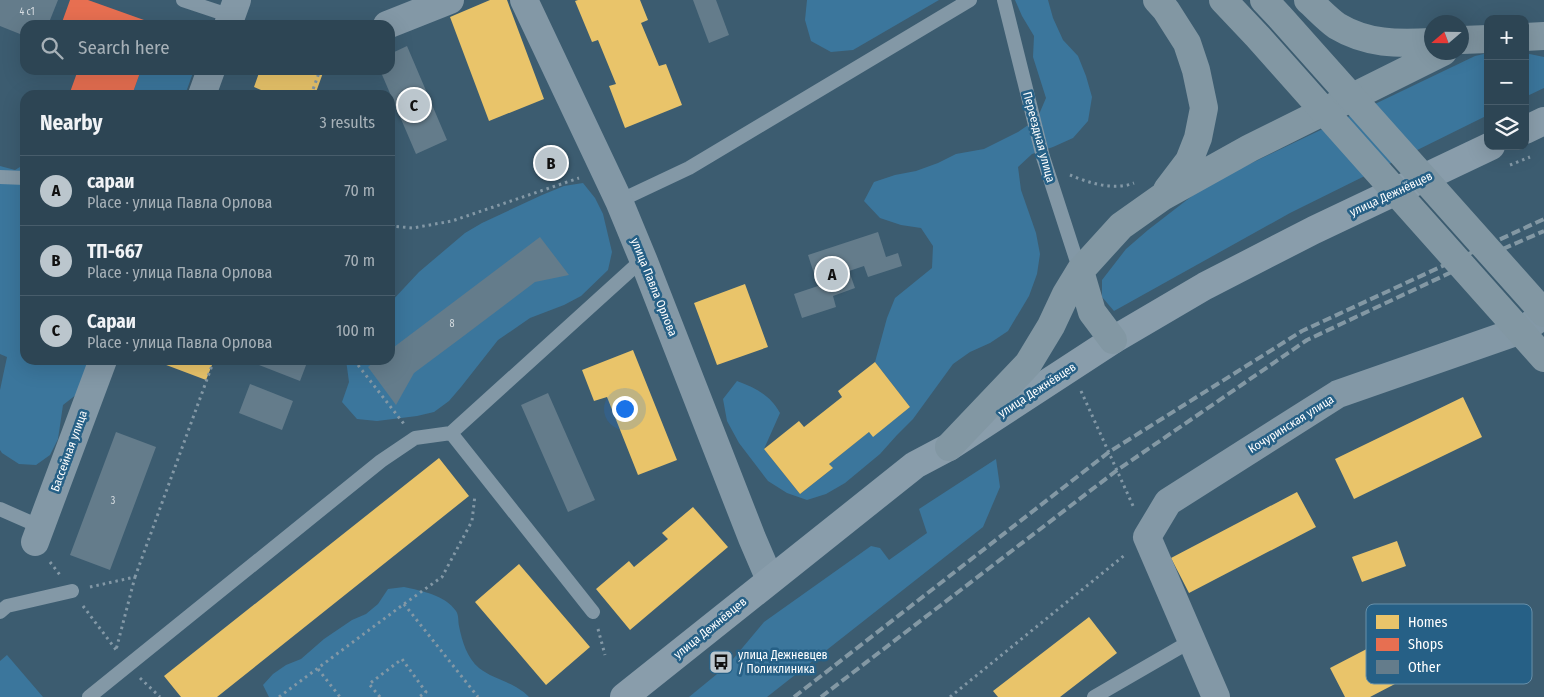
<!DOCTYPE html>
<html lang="en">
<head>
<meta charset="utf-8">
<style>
  body { margin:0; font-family:"Fira Sans Condensed",sans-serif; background:#354c5a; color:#f1f3f6 }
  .controls { position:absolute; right:15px; top:15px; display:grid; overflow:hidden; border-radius:10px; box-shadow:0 5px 20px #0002 }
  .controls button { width:45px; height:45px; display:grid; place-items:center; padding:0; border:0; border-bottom:1px solid #485d6b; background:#2d4554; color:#f1f3f6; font:25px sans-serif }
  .compass { position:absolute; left:1424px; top:15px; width:45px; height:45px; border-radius:50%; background:#2d4554; box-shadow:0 5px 20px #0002; rotate:250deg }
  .you { position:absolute; left:624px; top:408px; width:18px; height:18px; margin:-12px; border:4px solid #fff; border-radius:50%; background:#1a73e8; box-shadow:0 0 0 8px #1a73e833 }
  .badge { display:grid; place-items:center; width:32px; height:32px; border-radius:50%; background:#bbc6cd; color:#111; font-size:16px; font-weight:700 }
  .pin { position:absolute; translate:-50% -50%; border:2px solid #fff; box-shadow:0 1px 5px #0006 }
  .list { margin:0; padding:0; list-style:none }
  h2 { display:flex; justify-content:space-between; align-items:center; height:65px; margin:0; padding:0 20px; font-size:21px }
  h2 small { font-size:16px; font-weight:400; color:#a7b1b8 }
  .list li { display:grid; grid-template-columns:32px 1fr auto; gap:15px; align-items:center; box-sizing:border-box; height:70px; padding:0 20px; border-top:1px solid #485d6b }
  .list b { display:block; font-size:19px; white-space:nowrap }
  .list p { margin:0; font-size:16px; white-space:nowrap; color:#a7b1b8 }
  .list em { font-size:16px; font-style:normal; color:#a7b1b8 }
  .icon { flex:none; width:28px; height:28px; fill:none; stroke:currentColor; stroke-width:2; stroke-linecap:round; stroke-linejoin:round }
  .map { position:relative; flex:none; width:1544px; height:697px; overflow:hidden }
  .search { position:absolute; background:#2d4554; box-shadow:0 5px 20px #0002; left:20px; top:20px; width:375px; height:55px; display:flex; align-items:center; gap:12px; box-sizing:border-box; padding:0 18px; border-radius:15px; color:#a7b1b8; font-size:19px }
  .panel { position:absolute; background:#2d4554; box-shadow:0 5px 20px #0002; left:20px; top:90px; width:375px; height:275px; border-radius:15px }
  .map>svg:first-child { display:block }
</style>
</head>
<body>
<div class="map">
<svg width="1544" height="697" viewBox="0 0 1544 697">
  <rect width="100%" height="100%" fill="#3c5c70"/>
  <path fill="#3b769c" d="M 807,0 L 939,0 L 853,50 L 831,52 L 811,41 L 805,20 Z
    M 1015,0 L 1048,0 L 1053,18 L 1063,40 L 1078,56 L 1086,76 L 1092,97 L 1088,121 L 1073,138 L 1053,147 L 1032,154 L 1018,167 L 1021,190 L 1036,233 L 1040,254 L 1037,274 L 1029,296 L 1008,331 L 990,343 L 970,352 L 953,364 L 913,419 L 897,435 L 880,454 L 845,483 L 826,494 L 807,500 L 787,493 L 768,481 L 739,443 L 727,421 L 723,399 L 737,381 C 756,388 770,395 780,413 L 764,449 L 800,494 L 832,469 L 829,464 L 869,432 L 873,436 L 910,407 L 875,362 L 887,318 L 895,298 L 932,268 L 933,246 L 921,228 L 901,225 L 880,218 L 864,201 L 874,182 L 895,175 L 916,171 L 938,163 L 956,154 L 984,149 L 1018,132 L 1037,119 L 1046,98 L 1033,57 L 1034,36 L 1022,16 Z
    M 1488,53 L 1488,115 L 1290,213 L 1114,311 L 1102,297 L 1102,280 L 1126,249 L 1148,230 L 1201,189 L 1210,183 L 1475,56 Z
    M 1525,53 L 1544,57 L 1544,88 L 1525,97 Z
    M 141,70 L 194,70 L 185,95 L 132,95 Z
    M 25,164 L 25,360 L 90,360 L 77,394 L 63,405 L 58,439 L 50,455 L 36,465 L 19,464 L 2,453 L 0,450 L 0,390 L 7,357 L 0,354 L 0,166 L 15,170 Z
    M 583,183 L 595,198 L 603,214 L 612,252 L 608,270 L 581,296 L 564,305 L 530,318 L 498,340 L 461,387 L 449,401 L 434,412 L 417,416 L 377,421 L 357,419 L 342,402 L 349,382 L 346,360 L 390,360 L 390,303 L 419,272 L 465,233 L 482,223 L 542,195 L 564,186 Z
    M 996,459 L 1000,487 L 983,527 L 767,697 L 689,697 L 728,665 L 764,622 L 871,546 L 880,548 L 889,560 L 927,533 L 919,509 Z
    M 404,587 C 422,591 445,595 456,611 C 459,615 458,622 459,626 C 462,641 467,658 479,668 C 494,680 515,682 529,697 L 269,697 L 263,685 L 273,674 L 286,665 L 301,659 L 324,639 L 352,620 L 366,614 L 378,604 L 388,589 Z
    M 7,655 L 43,697 L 0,697 L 0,661 Z"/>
  <path fill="#e9c46a" d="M 490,0 L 507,0 L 544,99 L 489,121 L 450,17 Z
    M 578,0 L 640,0 L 648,20 L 641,23 L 659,66 L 666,64 L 682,105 L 625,128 L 609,86 L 616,84 L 598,40 L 592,42 L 575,1 Z
    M 260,70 L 324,70 L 315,95 L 260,95 L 261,90 L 254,87 Z
    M 745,284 L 768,347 L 717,365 L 694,303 Z
    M 633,350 L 677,460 L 638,475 L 607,397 L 594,401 L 582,370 Z
    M 153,360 L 214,360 L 206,380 Z
    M 875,362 L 910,407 L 873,437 L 869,432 L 829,464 L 833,468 L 800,494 L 764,449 L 799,421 L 804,427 L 842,397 L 838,391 Z
    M 1463,397 L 1482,437 L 1354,499 L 1335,459 Z
    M 439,458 L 469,496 L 217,697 L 181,697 L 164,676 Z
    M 1297,492 L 1316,527 L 1189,593 L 1171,558 Z
    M 693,507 L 728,547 L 630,630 L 596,589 L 629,561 L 634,567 L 668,539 L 662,533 Z
    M 1397,541 L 1406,566 L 1362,582 L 1352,557 Z
    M 519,564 L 590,647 L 546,685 L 475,602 Z
    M 1440,611 L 1460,650 L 1370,697 L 1345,697 L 1330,668 Z
    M 1089,617 L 1117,653 L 1060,697 L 998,697 L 993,691 Z"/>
  <path fill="#e76f51" d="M 70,0 L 88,0 L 158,25 L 61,25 Z
    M 78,70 L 141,70 L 132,95 L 69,95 Z"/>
  <path fill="#647c8b" d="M 0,0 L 58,0 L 48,25 L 25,25 L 25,36 L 0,26 Z
    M 693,0 L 716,0 L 729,35 L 709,43 Z
    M 407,46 L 447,140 L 416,154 L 380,70 L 390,70 L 390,54 Z
    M 556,149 L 564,171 L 546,177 L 538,155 Z
    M 878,232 L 886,257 L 898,253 L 902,266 L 868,277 L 864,266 L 849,271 L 855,288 L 833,296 L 836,307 L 802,318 L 794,294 L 818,286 L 808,255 Z
    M 540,237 L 569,275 L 535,282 L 461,338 L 414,373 L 396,405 L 368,367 L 376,360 L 390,360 L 390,350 Z
    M 261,360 L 308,360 L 300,381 L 259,365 Z
    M 250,384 L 293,401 L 282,430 L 239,413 Z
    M 548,393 L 595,500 L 568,512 L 521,405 Z
    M 116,432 L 156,447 L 110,570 L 70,555 Z"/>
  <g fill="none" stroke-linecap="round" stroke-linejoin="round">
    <path stroke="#8398a6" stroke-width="3" stroke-dasharray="2.5 4" stroke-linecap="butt" d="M 256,23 L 265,25
      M 311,95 L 320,70
      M 1510,165 L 1530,157
      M 1070,175 C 1089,183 1114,191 1134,183
      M 390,226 L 413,228 L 452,221 L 579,178
      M 354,360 L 404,424
      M 1081,391 L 1134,508
      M 50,562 L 60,575
      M 135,577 L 214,360
      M 90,587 L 135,577 L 116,650
      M 404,604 L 478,697
      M 83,606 L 117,651
      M 598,629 L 605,655
      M 318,669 L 340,697
      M 140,678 L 160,697
      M 279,697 L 404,604 L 442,577 L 472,521 L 475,495
      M 380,697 L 369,684 L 402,659 L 426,692 L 419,697
      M 950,697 L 1126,554"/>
    <path stroke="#8398a6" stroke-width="14" d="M 183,0 L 231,16
      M 1004,0 L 1043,157 L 1080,271
      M 0,177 L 25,178
      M 619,201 L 689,168 L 970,0
      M 451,433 L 593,612
      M 0,509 L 41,527
      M 0,612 L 7,606 L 72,591
      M 89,697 L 381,461 L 415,438 L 451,433 L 643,259
      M 1094,697 L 1191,641"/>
    <path stroke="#8398a6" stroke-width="28" d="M 524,0 L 619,201 L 643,259 L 752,538 L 770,580
      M 228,25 L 237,0
      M 387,25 L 450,0
      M 202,95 L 211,70
      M 35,542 L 103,360
      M 1216,697 L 1147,537 L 1168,502 L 1338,394 L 1524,329 L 1544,315"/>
    <path stroke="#899dab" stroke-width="28" d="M 1525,130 L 1544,121
      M 624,697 L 915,465 L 949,447 L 1113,340 L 1205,286 L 1314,230 L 1491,146"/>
    <path stroke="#8297a3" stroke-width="28" d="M 1157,0 L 1166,10 L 1187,43 L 1196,70 L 1204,108 L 1198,138 L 1189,161 L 1167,190
      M 1308,0 C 1317,8 1327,19 1337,26 C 1367,44 1397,44 1432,42
      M 1525,37 L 1544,36
      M 1462,40 L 1488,39
      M 1080,271 L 1092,312 L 1113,340
      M 949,447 L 1028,364 L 1051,326 L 1066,294 L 1080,271 L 1121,226 L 1162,197 L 1250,148 L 1443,52"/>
    <path stroke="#8398a4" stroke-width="4" stroke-dasharray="9 4" stroke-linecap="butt" d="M 794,697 L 1109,452 L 1302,331 L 1544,219
      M 821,697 L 1116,471 L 1307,340 L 1473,262 L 1544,231"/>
    <path stroke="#8297a3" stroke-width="28" d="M 1223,0 L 1258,37 L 1544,358
      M 1264,0 L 1280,17 L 1544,313"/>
  </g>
  <defs>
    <g id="bus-square" transform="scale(1.25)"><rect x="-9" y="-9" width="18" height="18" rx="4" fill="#bbc6cd" stroke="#266086"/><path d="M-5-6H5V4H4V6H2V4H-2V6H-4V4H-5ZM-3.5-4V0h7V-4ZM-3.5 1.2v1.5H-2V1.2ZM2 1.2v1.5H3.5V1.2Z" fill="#111"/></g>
  </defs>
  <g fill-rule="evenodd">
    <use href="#bus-square" x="721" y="662"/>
  </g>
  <g text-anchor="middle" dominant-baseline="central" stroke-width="5" stroke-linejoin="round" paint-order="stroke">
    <g font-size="10" fill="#d8dee2">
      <text x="27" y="12">4 с1</text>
      <text x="452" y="324">8</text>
      <text x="113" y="501">3</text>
    </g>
    <g font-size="12" fill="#fff" stroke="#266086">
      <text transform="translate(1039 137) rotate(75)">Переездная улица</text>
      <text transform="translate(1391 194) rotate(-25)">улица Дежнёвцев</text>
      <text transform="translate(654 287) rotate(68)">улица Павла Орлова</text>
      <text transform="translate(1037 390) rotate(-33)">улица Дежнёвцев</text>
      <text transform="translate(1291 424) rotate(-32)">Кочуринская улица</text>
      <text transform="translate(69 451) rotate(-70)">Бассейная улица</text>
      <text transform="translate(710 628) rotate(-39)">улица Дежнёвцев</text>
    </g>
    <g font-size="12" fill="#fff" stroke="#266086" text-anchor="start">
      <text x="738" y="655">улица Дежневцев<tspan x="738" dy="14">/ Поликлиника</tspan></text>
    </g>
  </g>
  <rect x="1366" y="604" width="166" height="80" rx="8" fill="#266086" stroke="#6790aa" stroke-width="1"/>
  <rect x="1376" y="615" width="23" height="14" fill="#e9c46a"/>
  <rect x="1376" y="638" width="23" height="13" fill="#e76f51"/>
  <rect x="1376" y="660" width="23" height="14" fill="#647c8b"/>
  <g font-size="14" fill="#fff">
    <text x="1408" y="627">Homes</text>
    <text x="1408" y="649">Shops</text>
    <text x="1408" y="672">Other</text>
  </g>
</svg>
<div class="controls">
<button>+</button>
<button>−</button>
<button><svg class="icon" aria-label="layers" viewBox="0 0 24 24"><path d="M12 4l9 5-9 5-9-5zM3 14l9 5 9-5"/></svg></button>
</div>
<svg class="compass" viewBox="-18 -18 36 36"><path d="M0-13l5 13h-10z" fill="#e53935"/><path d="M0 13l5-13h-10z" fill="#a7b1b8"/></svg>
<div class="you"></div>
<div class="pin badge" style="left:832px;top:274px">A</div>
<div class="pin badge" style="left:551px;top:163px">B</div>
<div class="pin badge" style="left:414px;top:105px">C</div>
<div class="search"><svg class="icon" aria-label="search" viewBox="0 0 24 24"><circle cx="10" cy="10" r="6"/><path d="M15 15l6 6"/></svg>Search here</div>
<section class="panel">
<h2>Nearby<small>3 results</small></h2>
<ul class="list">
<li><span class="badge">A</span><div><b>сараи</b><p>Place · улица Павла Орлова</p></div><em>70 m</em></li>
<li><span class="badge">B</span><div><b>ТП-667</b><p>Place · улица Павла Орлова</p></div><em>70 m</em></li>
<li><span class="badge">C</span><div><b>Сараи</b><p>Place · улица Павла Орлова</p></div><em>100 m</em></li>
</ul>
</section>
</div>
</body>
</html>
